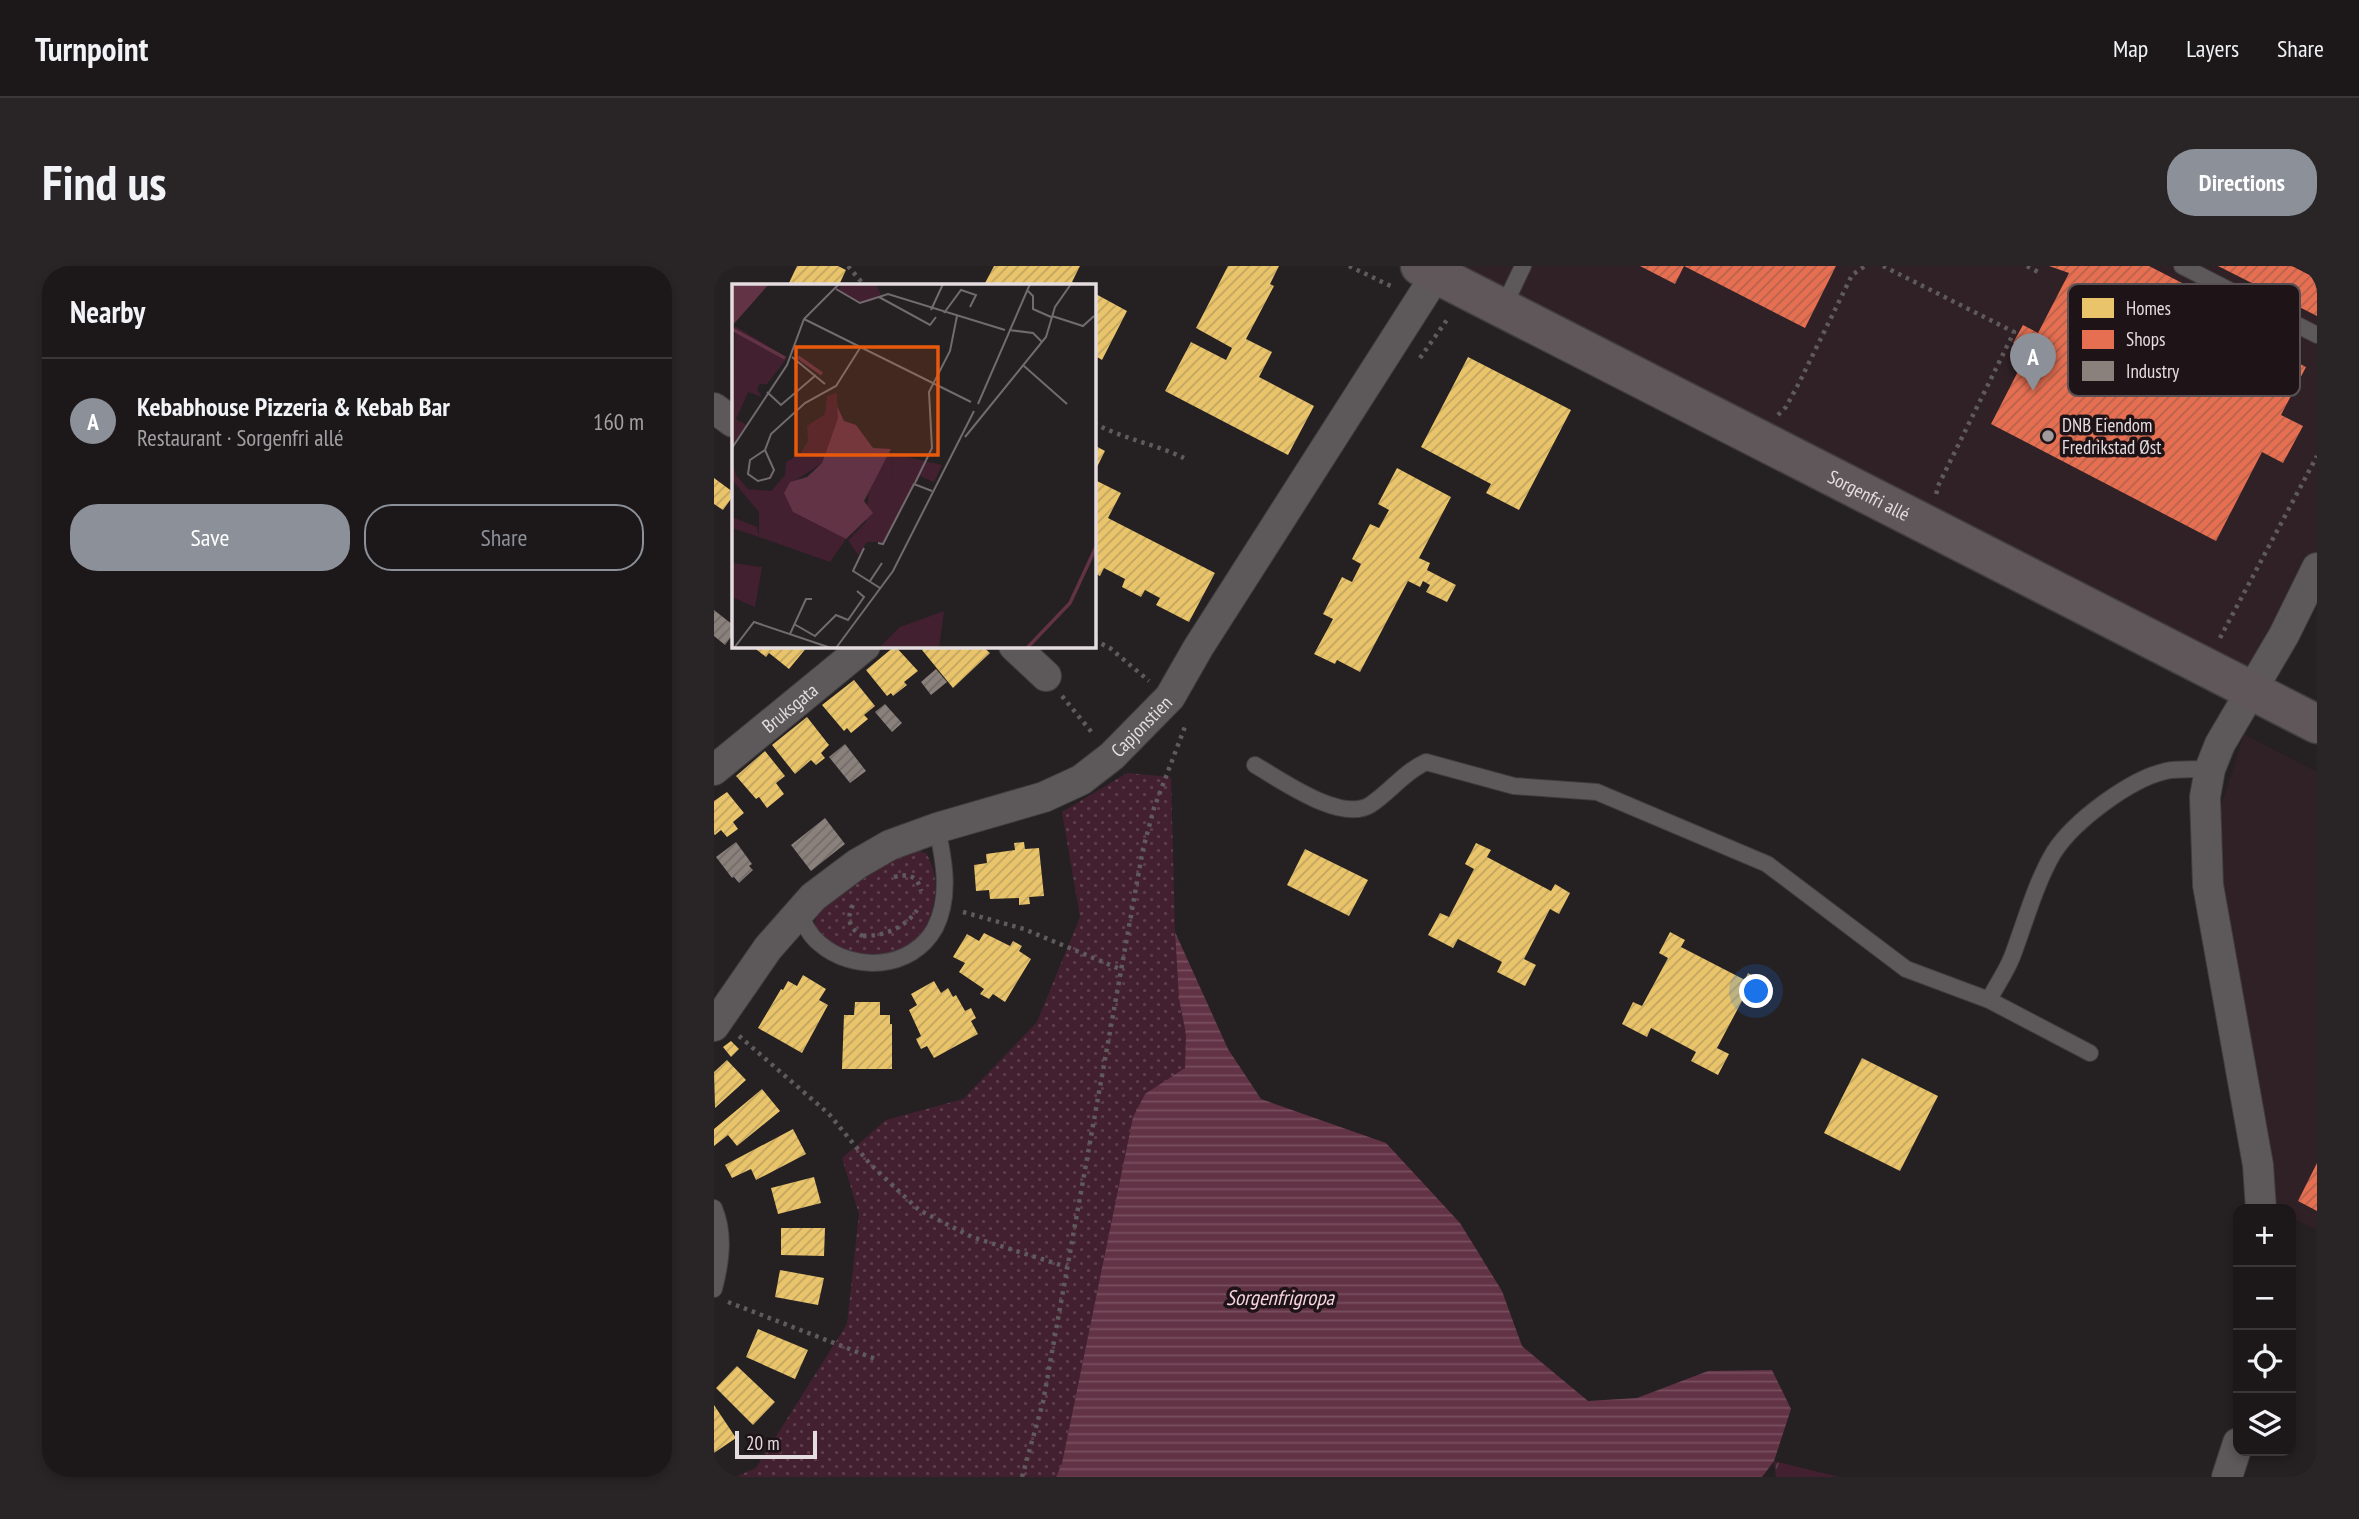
<!DOCTYPE html>
<html lang="en">
<head>
<meta charset="utf-8">
<style>
  body { margin:0; font-family:"PT Sans Narrow",sans-serif; background:#292527; color:#f1f3f6 }
  .controls { position:absolute; right:21px; bottom:21px; display:grid; overflow:hidden; border-radius:14px; box-shadow:0 4px 10px #0003 }
  .controls button { width:63px; height:63px; display:grid; place-items:center; padding:0; border:0; border-bottom:2px solid #3a3739; background:#1c181a; color:#f1f3f6; font:35px sans-serif }
  .scale { position:absolute; left:21px; bottom:18px; width:82px; box-sizing:border-box; padding-left:7px; border:4px solid #e4dcdf; border-top:0; font-size:19px; line-height:24px; white-space:nowrap; color:#e4dcdf; -webkit-text-stroke:5px #1e1418; paint-order:stroke }
  .you { position:absolute; left:1043px; top:726px; width:24px; height:24px; margin:-18px; border:5px solid #fff; border-radius:50%; background:#1a73e8; box-shadow:0 0 0 10px #1a73e833 }
  .badge { display:grid; place-items:center; width:46px; height:46px; border-radius:50%; background:#8c9099; color:#fff; font-size:23px; font-weight:700 }
  .pin { position:absolute; translate:-50% -58px; filter:drop-shadow(0 2px 4px #0008) }
  .pin::after { content:''; position:absolute; top:37px; width:24px; height:21px; background:inherit; clip-path:polygon(0 0,100% 0,50% 100%) }
  .list { margin:0; padding:0; list-style:none }
  h2 { display:flex; justify-content:space-between; align-items:center; height:91px; margin:0; padding:0 28px; font-size:30px }
  h2 small { font-size:23px; font-weight:400; color:#a0a0a2 }
  .list li { display:grid; grid-template-columns:46px 1fr auto; gap:21px; align-items:center; box-sizing:border-box; height:126px; padding:0 28px; border-top:2px solid #3a3739 }
  .list b { display:block; font-size:26px; white-space:nowrap }
  .list p { margin:0; font-size:23px; white-space:nowrap; color:#a0a0a2 }
  .list em { font-size:23px; font-style:normal; color:#a0a0a2 }
  .actions { display:flex; gap:14px; padding:21px 28px }
  .actions a { flex:1; padding:16px 0; border:2px solid #8c9099; border-radius:28px; text-align:center; font-size:24px; color:#8c9099 }
  .actions .main { background:#8c9099; color:#fff }
  .icon { flex:none; width:38px; height:38px; fill:none; stroke:currentColor; stroke-width:2; stroke-linecap:round; stroke-linejoin:round }
  .map { position:relative; flex:none; width:1603px; height:1211px; overflow:hidden; border-radius:28px }
  header { display:flex; align-items:center; gap:42px; box-sizing:border-box; height:98px; padding:0 35px; background:#1c181a; border-bottom:2px solid #3a3739 }
  header strong { font-size:33px }
  nav { display:flex; gap:38px; margin-inline-start:auto; font-size:24px }
  .intro { display:flex; align-items:center; justify-content:space-between; box-sizing:border-box; height:168px; padding:0 42px }
  h1 { margin:0; font-size:49px }
  .button { padding:18px 32px; border-radius:28px; background:#8c9099; color:#fff; font-size:24px; font-weight:700 }
  main { display:flex; gap:42px; padding:0 42px }
  aside { flex:1; background:#1c181a; border-radius:28px; box-shadow:0 4px 10px #0003 }
  .map>svg:first-child { display:block }
</style>
</head>
<body>
<header>
<strong>Turnpoint</strong>
<nav><a>Map</a><a>Layers</a><a>Share</a></nav>
</header>
<div class="intro"><h1>Find us</h1><a class="button">Directions</a></div>
<main>
<aside>
<h2>Nearby<small></small></h2>
<ul class="list">
<li><span class="badge">A</span><div><b>Kebabhouse Pizzeria &amp; Kebab Bar</b><p>Restaurant · Sorgenfri allé</p></div><em>160 m</em></li>
</ul>
<div class="actions"><a class="main">Save</a><a>Share</a></div>
</aside>
<div class="map">
<svg width="1603" height="1211" viewBox="0 0 1603 1211">
  <defs>
    <pattern id="grass-tufts" width="24" height="20" patternUnits="userSpaceOnUse" patternTransform="scale(1.75)"><rect width="24" height="20" fill="#43202f"/><path d="M3 7l-1-3M5 7V3M7 7l1-3M15 17l-1-3M17 17v-4M19 17l1-3" fill="none" stroke="#5e404d"/></pattern>
    <pattern id="park-dots" width="8" height="8" patternUnits="userSpaceOnUse" patternTransform="scale(1.75)"><rect width="8" height="8" fill="#43202f"/><path d="M2 2h.1M6 6h.1" fill="none" stroke="#5e404d" stroke-width="1.8" stroke-linecap="round"/></pattern>
    <pattern id="water-rules" width="6" height="5" patternUnits="userSpaceOnUse" patternTransform="scale(1.75)"><rect width="6" height="5" fill="#623245"/><path d="M0 2.5h6" fill="none" stroke="#784f5f"/></pattern>
    <pattern id="homes-hatch" width="6" height="6" patternUnits="userSpaceOnUse" patternTransform="scale(1.75)"><rect width="6" height="6" fill="#e9c46a"/><path d="M-1 1l2-2M0 6l6-6M5 7l2-2" fill="none" stroke="#c0a460"/></pattern>
    <pattern id="shops-hatch" width="6" height="6" patternUnits="userSpaceOnUse" patternTransform="scale(1.75)"><rect width="6" height="6" fill="#e76f51"/><path d="M-1 1l2-2M0 6l6-6M5 7l2-2" fill="none" stroke="#b6624d"/></pattern>
    <pattern id="industry-hatch" width="6" height="6" patternUnits="userSpaceOnUse" patternTransform="scale(1.75)"><rect width="6" height="6" fill="#8a817c"/><path d="M-1 1l2-2M0 6l6-6M5 7l2-2" fill="none" stroke="#726b68"/></pattern>
  </defs>
  <rect width="100%" height="100%" fill="#252022"/>
  <path fill="#302126" d="M 726,0 L 1603,0 L 1603,302 L 1537,424 Z
    M 1530,468 L 1603,506 L 1603,964 L 1577,952 L 1577,943 L 1561,943 L 1508,610 L 1507,540 Z"/>
  <path fill="url(#grass-tufts)" d="M 1060,1195 L 1125,1211 L 1062,1211 Z"/>
  <path fill="url(#park-dots)" d="M 413,507 L 457,511 L 461,666 L 465,733 L 472,768 L 471,803 L 431,828 L 419,851 L 348,1197 L 342,1211 L 21,1211 L 42,1202 L 133,1058 L 145,948 L 128,892 L 172,854 L 249,833 L 323,756 L 366,651 L 348,546 Z
    M 204,585 L 212,587 C 222,604 223,620 219,639 C 204,720 90,686 102,652 C 105,643 114,638 121,633 C 145,614 173,591 204,585 Z"/>
  <path fill="url(#water-rules)" d="M 461,666 L 514,783 L 547,833 L 672,877 L 746,957 L 788,1025 L 808,1080 L 874,1135 L 923,1132 L 994,1105 L 1058,1104 L 1077,1143 L 1060,1195 L 1048,1211 L 342,1211 L 348,1197 L 419,851 L 431,828 L 471,802 L 472,768 L 465,733 Z"/>
  <path fill="url(#homes-hatch)" d="M 83,0 L 124,0 L 132,4 L 125,19 L 74,19 Z
    M 280,0 L 366,0 L 358,16 L 364,19 L 270,19 Z
    M 514,0 L 565,0 L 556,18 L 560,20 L 532,73 L 558,86 L 545,111 L 600,140 L 574,189 L 451,125 L 477,76 L 512,94 L 518,82 L 482,62 Z
    M 380,27 L 413,45 L 388,94 L 380,89 Z
    M 754,91 L 857,144 L 805,244 L 772,227 L 777,218 L 707,181 Z
    M 380,179 L 391,185 L 380,207 Z
    M 683,202 L 737,231 L 705,292 L 716,297 L 713,304 L 742,319 L 733,336 L 712,326 L 716,319 L 709,315 L 706,321 L 694,315 L 646,406 L 623,394 L 621,398 L 600,388 L 619,353 L 609,348 L 628,311 L 638,316 L 647,298 L 638,293 L 656,258 L 665,262 L 675,244 L 664,238 Z
    M 0,212 L 19,226 L 19,230 L 9,244 L 0,238 Z
    M 381,214 L 407,227 L 394,252 L 501,307 L 475,356 L 442,339 L 446,332 L 431,324 L 427,331 L 408,321 L 411,313 L 390,302 L 386,310 L 380,307 Z
    M 38,380 L 94,380 L 75,403 L 55,387 L 52,391 Z
    M 181,380 L 204,405 L 190,416 L 193,419 L 179,430 L 177,427 L 173,430 L 152,404 Z
    M 212,380 L 268,380 L 276,387 L 239,422 L 208,384 Z
    M 140,414 L 161,440 L 150,449 L 154,453 L 137,467 L 133,462 L 130,465 L 108,439 Z
    M 93,451 L 115,479 L 107,487 L 111,492 L 102,499 L 97,494 L 81,508 L 58,479 Z
    M 51,485 L 71,510 L 62,517 L 70,528 L 53,542 L 45,531 L 42,533 L 22,510 Z
    M 13,526 L 30,547 L 19,556 L 24,563 L 13,571 L 7,564 L 1,569 L 0,568 L 0,535 Z
    M 310,576 L 311,583 L 325,582 L 330,630 L 315,631 L 316,638 L 305,639 L 305,632 L 276,633 L 275,624 L 262,625 L 260,599 L 273,597 L 272,588 L 301,584 L 300,577 Z
    M 762,577 L 777,584 L 773,591 L 837,625 L 841,618 L 856,627 L 845,648 L 836,643 L 810,693 L 822,699 L 811,720 L 783,706 L 788,696 L 744,673 L 739,682 L 714,669 L 726,647 L 735,651 L 760,603 L 751,598 Z
    M 591,583 L 654,614 L 635,650 L 573,619 Z
    M 956,666 L 971,674 L 967,681 L 1031,714 L 1034,707 L 1050,716 L 1038,738 L 1029,733 L 1003,782 L 1015,788 L 1004,809 L 977,795 L 982,786 L 937,762 L 933,771 L 908,758 L 919,736 L 928,740 L 954,692 L 945,687 Z
    M 270,667 L 296,680 L 299,675 L 308,680 L 305,685 L 317,693 L 291,736 L 279,728 L 275,733 L 266,728 L 270,723 L 245,706 L 251,697 L 239,691 L 253,668 L 265,675 Z
    M 89,709 L 112,723 L 105,734 L 114,739 L 88,787 L 44,762 L 67,723 L 69,724 L 74,715 L 83,720 Z
    M 220,715 L 227,727 L 234,722 L 239,731 L 242,729 L 251,745 L 257,742 L 262,752 L 257,755 L 264,768 L 220,792 L 213,780 L 207,783 L 202,773 L 207,770 L 195,744 L 203,739 L 197,728 Z
    M 141,736 L 166,736 L 166,749 L 176,749 L 176,758 L 178,758 L 178,803 L 128,803 L 130,749 L 140,749 Z
    M 17,775 L 25,783 L 17,791 L 9,781 Z
    M 1148,792 L 1224,830 L 1186,905 L 1110,867 Z
    M 13,794 L 32,814 L 1,842 L 0,806 Z
    M 48,823 L 66,845 L 23,880 L 14,869 L 0,880 L 0,863 Z
    M 79,863 L 92,888 L 42,914 L 37,903 L 18,912 L 11,899 Z
    M 100,911 L 107,937 L 64,948 L 57,922 Z
    M 67,962 L 111,962 L 110,990 L 67,989 Z
    M 66,1004 L 110,1012 L 104,1039 L 61,1031 Z
    M 44,1063 L 94,1084 L 81,1113 L 32,1091 Z
    M 23,1100 L 61,1136 L 39,1159 L 2,1122 Z
    M 0,1139 L 22,1172 L 0,1187 Z"/>
  <path fill="url(#shops-hatch)" d="M 926,0 L 1122,0 L 1091,62 L 970,0 L 961,18 Z
    M 1335,0 L 1435,0 L 1470,18 L 1461,34 L 1592,101 L 1567,149 L 1589,160 L 1569,197 L 1548,186 L 1502,275 L 1277,158 L 1315,84 L 1299,77 L 1309,59 L 1324,67 L 1355,7 Z
    M 1504,0 L 1578,0 L 1603,13 L 1603,50 Z
    M 1603,897 L 1603,945 L 1584,935 Z"/>
  <path fill="url(#industry-hatch)" d="M 0,344 L 19,359 L 19,368 L 11,379 L 0,370 Z
    M 222,403 L 233,416 L 217,429 L 207,416 Z
    M 171,438 L 188,457 L 178,466 L 161,446 Z
    M 131,478 L 152,505 L 136,517 L 115,491 Z
    M 111,552 L 131,578 L 97,605 L 77,579 Z
    M 22,576 L 38,598 L 35,600 L 39,604 L 25,617 L 20,611 L 18,612 L 2,591 Z"/>
  <g fill="none" stroke-linecap="round" stroke-linejoin="round">
    <g stroke="#413c3e" stroke-width="18">
      <path id="lane" d="M 1468,0 L 1603,69
        M 789,42 L 809,0
        M 541,499 C 567,514 627,557 656,539 C 676,526 690,506 712,496 L 800,520 L 883,526 L 1053,598 L 1192,703 L 1275,734 L 1376,787
        M 85,646 C 90,657 95,669 105,677 C 139,707 198,704 221,662 C 237,631 230,594 223,562
        M 1275,734 C 1282,720 1292,706 1298,691 C 1311,657 1321,618 1340,586 C 1360,555 1416,513 1452,505 C 1466,502 1482,504 1496,503
        M 0,942 C 11,968 7,996 0,1023"/>
    </g>
    <g stroke="#413c3e" stroke-width="32">
      <g id="street">
        <path d="M 0,142 L 19,156"/>
        <path d="M 300,380 L 332,410"/>
        <path id="s1" d="M 0,504 L 151,380"/>
        <path id="s2" d="M 0,760 L 54,682 L 99,631 L 143,598 L 176,579 L 223,562 L 330,531 L 367,514 L 398,490 L 456,431 L 484,382 L 722,9"/>
        <path d="M 1547,943 L 1544,899 L 1494,619 L 1491,531 L 1496,503 L 1506,478 L 1570,369 L 1603,302"/>
        <path d="M 1513,1211 L 1524,1177"/>
      </g>
    </g>
    <g stroke="#413c3e" stroke-width="41">
      <g id="secondary">
        <path id="s3" d="M 706,0 L 1603,458"/>
      </g>
    </g>
    <path stroke="#5f5b5c" stroke-width="4.5" stroke-dasharray="3.5 5" stroke-linecap="butt" d="M 134,0 L 150,19
      M 635,0 L 681,22
      M 1169,0 L 1300,66 L 1224,220 L 1222,229
      M 1313,0 L 1328,8
      M 706,92 L 735,51
      M 1064,149 L 1072,141 L 1086,115 L 1138,9 L 1151,0
      M 380,157 C 409,173 441,178 470,192
      M 1506,372 L 1603,190
      M 380,374 L 396,382 L 435,415
      M 348,430 L 380,469
      M 180,611 C 194,607 204,610 207,625
      M 139,639 C 132,652 135,663 149,670 L 148,675
      M 249,646 L 310,663 L 406,703
      M 149,670 C 170,670 191,662 203,644
      M 25,770 L 115,848 L 156,898 L 205,944 L 258,971 L 353,1001
      M 14,1036 L 164,1094
      M 308,1211 L 329,1136 L 429,583 L 440,542 L 472,458"/>
    <use href="#lane" stroke="#5d595a" stroke-width="16"/>
    <use href="#street" stroke="#5d595a" stroke-width="30"/>
    <use href="#secondary" stroke="#5f5759" stroke-width="38"/>
  </g>
  <circle fill="#a19a9d" stroke="#1e1418" stroke-width="2.5" cx="1334" cy="170" r="7"/>
  <g text-anchor="middle" dominant-baseline="central" stroke-width="7" stroke-linejoin="round" paint-order="stroke">
    <g font-size="19" fill="#e4dcdf" stroke="#1e1418" text-anchor="start">
      <text x="1348" y="159">DNB Eiendom<tspan x="1348" dy="22">Fredrikstad Øst</tspan></text>
    </g>
    <g font-size="19" fill="#e4dcdf" stroke="#1e1418">
      <text stroke="none"><textPath href="#s3" startOffset="504">Sorgenfri allé</textPath></text>
      <text stroke="none"><textPath href="#s1" startOffset="98">Bruksgata</textPath></text>
      <text stroke="none"><textPath href="#s2" startOffset="539">Capjonstien</textPath></text>
    </g>
    <g font-size="21" font-style="italic" fill="#f8d4e0" stroke="#1e1418">
      <text x="566" y="1031">Sorgenfrigropa</text>
    </g>
  </g>
  <g transform="translate(18 18)">
    <rect width="364" height="364" fill="#252022"/>
    <path d="M 109,0 L 143,0 L 149,10 L 138,18 L 128,18 L 107,6 ZM 158,169 L 210,181 L 202,198 L 188,192 L 151,258 L 135,258 L 126,271 L 116,256 L 130,245 L 161,192 Z" fill="#43202f"/>
    <path d="M 3,42 L 55,74 L 35,100 L 28,100 L 25,105 L 30,113 L 16,108 L 4,135 L 14,141 L 0,162 ZM 0,233 L 25,243 L 27,253 L 0,244 ZM 0,279 L 30,283 L 23,323 L 0,313 ZM 212,327 L 207,364 L 147,364 L 168,343 Z" fill="#43202f"/>
    <path d="M 158,169 L 161,192 L 151,220 L 130,245 L 116,256 L 134,238 L 137,202 Z" fill="#43202f"/>
    <path d="M 105,109 L 106,134 L 90,179 L 61,198 L 61,228 L 114,255 L 98,278 L 27,253 L 27,228 L 0,196 L 0,176 L 4,191 L 16,205 L 39,207 L 53,191 L 54,178 L 68,170 L 76,157 L 75,142 L 93,130 L 95,112 Z" fill="#43202f"/>
    <path d="M 0,0 L 37,0 L 0,42 ZM 105,122 L 112,137 L 124,141 L 141,164 L 159,165 L 132,217 L 141,229 L 114,255 L 61,228 L 52,209 L 58,198 L 75,193 L 90,179 L 106,134 Z" fill="#623245"/>
    <path fill="none" stroke="#623245" stroke-width="3.5" d="M 0,45 L 53,74M 66,73 L 90,90M 295,364 L 338,319 L 364,263"/>
    <path fill="none" stroke="#716b6e" stroke-width="2" d="M 104,5 L 128,19 L 156,10 L 273,46M 296,7 L 301,12 L 301,25 L 319,33M 147,13 L 198,41 L 204,33M 199,26 L 211,0M 212,29 L 229,6 L 244,11 L 238,23M 320,32 L 351,42 L 362,32M 72,35 L 239,118M 277,46 L 301,49 L 310,58M 60,73 L 93,100M 292,82 L 335,120M 35,108 L 49,121 L 84,91M 246,120 L 298,0M 233,153 L 314,53 L 323,23 L 339,0M 0,164 L 55,81 L 72,35 L 107,0M 33,166 L 42,186 L 38,194 L 26,197 L 16,190 L 18,176 L 33,166 L 39,150 L 73,119 L 104,102 L 128,64M 183,199 L 200,164 L 197,108 L 218,67 L 225,32M 146,259 L 151,260 L 182,200 L 200,207M 132,264 L 121,287 L 148,304M 138,297 L 150,279M 62,340 L 83,352 L 104,331 L 116,336 L 132,313 L 125,307M 58,350 L 74,315 L 80,315M 2,364 L 22,338 L 99,364M 104,364 L 161,287 L 242,127"/>
    <path fill="#e8590c" fill-opacity="0.15" stroke="#e8590c" stroke-width="3.5" d="M 64,63 L 206,63 L 206,171 L 64,171 Z"/>
    <rect width="364" height="364" fill="none" stroke="#e4dcdf" stroke-width="3.5"/>
  </g>
  <rect x="1354" y="18" width="232" height="112" rx="10" fill="#1e1418" stroke="#595054" stroke-width="2"/>
  <rect x="1368" y="32" width="32" height="20" fill="#e9c46a"/>
  <rect x="1368" y="64" width="32" height="19" fill="#e76f51"/>
  <rect x="1368" y="95" width="32" height="20" fill="#8a817c"/>
  <g font-size="19" fill="#e4dcdf">
    <text x="1412" y="49">Homes</text>
    <text x="1412" y="80">Shops</text>
    <text x="1412" y="112">Industry</text>
  </g>
</svg>
<div class="controls">
<button>+</button>
<button>−</button>
<button><svg class="icon" aria-label="locate" viewBox="0 0 24 24"><circle cx="12" cy="12" r="6"/><path d="M12 2v4M12 18v4M2 12h4M18 12h4"/></svg></button>
<button><svg class="icon" aria-label="layers" viewBox="0 0 24 24"><path d="M12 4l9 5-9 5-9-5zM3 14l9 5 9-5"/></svg></button>
</div>
<div class="scale">20 m</div>
<div class="you"></div>
<div class="pin badge" style="left:1319px;top:125px">A</div>
</div>
</main>
</body>
</html>
